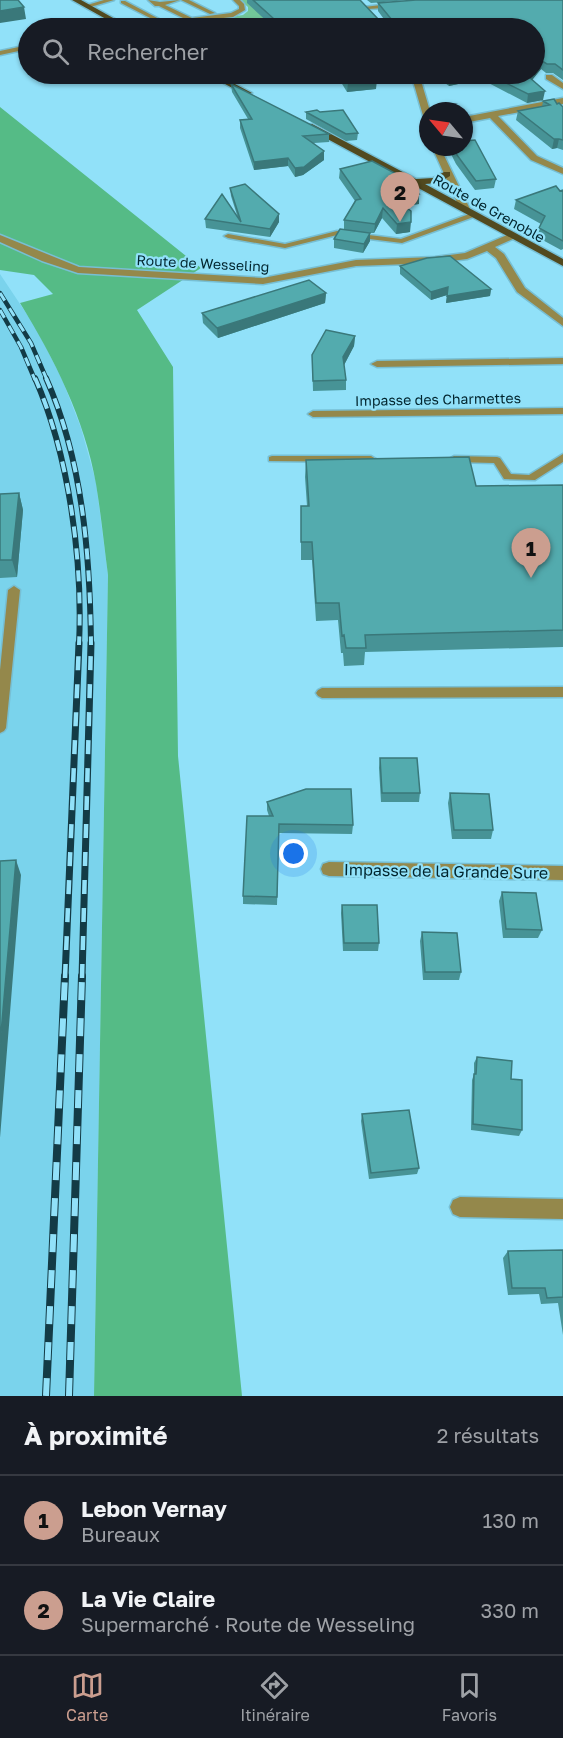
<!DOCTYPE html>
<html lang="fr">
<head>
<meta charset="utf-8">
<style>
  body { margin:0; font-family:"Golos Text",sans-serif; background:#242831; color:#f1f3f6 }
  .compass { position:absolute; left:419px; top:102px; width:54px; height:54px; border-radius:50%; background:#171b24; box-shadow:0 2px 4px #0004; rotate:299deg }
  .you { position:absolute; left:294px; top:854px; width:21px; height:21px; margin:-15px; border:4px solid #fff; border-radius:50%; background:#1a73e8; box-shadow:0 0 0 9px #1a73e833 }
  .badge { display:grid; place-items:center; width:39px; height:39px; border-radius:50%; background:#cb9e8f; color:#111; font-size:20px; font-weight:700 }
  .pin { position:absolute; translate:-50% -50px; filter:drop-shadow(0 2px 3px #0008) }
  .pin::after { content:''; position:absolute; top:32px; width:21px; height:18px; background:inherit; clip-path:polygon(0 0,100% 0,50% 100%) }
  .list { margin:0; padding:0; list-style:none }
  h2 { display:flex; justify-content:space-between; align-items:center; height:78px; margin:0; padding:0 24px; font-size:26px }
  h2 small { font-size:20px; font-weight:400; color:#9ea1a6 }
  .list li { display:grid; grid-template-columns:39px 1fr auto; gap:18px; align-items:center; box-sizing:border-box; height:90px; padding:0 24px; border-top:2px solid #363941 }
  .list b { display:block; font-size:22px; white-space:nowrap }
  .list p { margin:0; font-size:20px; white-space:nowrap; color:#9ea1a6 }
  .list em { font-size:20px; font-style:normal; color:#9ea1a6 }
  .icon { flex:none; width:33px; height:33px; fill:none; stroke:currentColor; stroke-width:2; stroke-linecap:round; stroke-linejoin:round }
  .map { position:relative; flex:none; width:563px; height:1396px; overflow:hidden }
  .search { position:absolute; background:#171b24; box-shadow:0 2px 4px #0004; left:18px; right:18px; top:18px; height:66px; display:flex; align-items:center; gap:15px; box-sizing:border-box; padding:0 21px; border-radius:33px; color:#9ea1a6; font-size:22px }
  .sheet { height:258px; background:#171b24 }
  nav { display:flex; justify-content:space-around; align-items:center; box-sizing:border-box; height:84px; border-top:2px solid #363941; background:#171b24; font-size:16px; color:#9ea1a6 }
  nav a { display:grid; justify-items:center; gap:3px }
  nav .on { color:#cb9e8f }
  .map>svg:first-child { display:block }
</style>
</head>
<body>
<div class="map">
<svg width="563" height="1396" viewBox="0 0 563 1396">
  <rect width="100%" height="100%" fill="#91e1f9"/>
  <path fill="#7ad3ec" d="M 0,274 L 36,328 L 62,379 L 81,428 L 96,482 L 108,575 L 94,1396 L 0,1396 Z"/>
  <path fill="#72c799" d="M 240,0 L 323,0 L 330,28 L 154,28 L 243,15 L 248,11 L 248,7 Z"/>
  <path fill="#55bb86" d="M 0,107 L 201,268 L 137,310 L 173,367 L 178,756 L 242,1396 L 94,1396 L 108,575 C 104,545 101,514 96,484 C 85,420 54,358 20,303 L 53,294 L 34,275 L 0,270 Z"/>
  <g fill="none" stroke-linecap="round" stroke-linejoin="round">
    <g stroke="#77bfd4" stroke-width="3">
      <path id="lane" d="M 104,0 L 114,0 L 87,8 L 84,6 Z
        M 148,0 L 160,2 L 180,0 L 165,5 L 192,18 L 231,13 L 239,9 L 239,6 L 233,0 L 240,0 L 244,4 L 245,10 L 233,17 L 128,28 L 131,26 L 185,19 L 159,6 L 155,6 Z
        M 181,0 L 189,0 L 215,13 L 210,14 Z
        M 121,1 L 125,1 L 161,20 L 156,21 L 121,3 Z
        M 472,213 L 479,215 L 402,243 L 337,235 L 285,248 L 228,238 L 224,236 L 228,234 L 285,244 L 337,231 L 401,239 Z
        M 563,408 L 563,414 L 313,417 L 308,414 L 313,411 Z
        M 563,454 L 563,462 L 535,480 L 504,479 L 494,463 L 454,462 L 449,459 L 454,456 L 497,457 L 500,458 L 511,474 L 529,475 Z
        M 272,456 L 371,456 L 376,459 L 371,462 L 269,461 L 269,457 Z
        M 14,586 L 20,590 L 6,728 L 4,731 L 0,733 L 0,670 L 8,590 Z
        M 563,687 L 563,697 L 322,698 L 318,696 L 316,693 L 318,690 L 322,688 Z"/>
    </g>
    <g stroke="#77bfd4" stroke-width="3">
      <path id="street" d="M 398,3 L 401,7 L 368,9 L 364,7 Z
        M 28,45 L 28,49 L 0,55 L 0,51 Z
        M 411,74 L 419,74 L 430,111 L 428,111 L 428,122 L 424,119 Z
        M 546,75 L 552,75 L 563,83 L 563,89 L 546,79 Z
        M 563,98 L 563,104 L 498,116 L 537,156 L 563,168 L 563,174 L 531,160 L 490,118 L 464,123 L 464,117 Z
        M 432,147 L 440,147 L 470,209 L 468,211 L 460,209 Z
        M 512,233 L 515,234 L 515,238 L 495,247 L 504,254 L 525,288 L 563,318 L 563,326 L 517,292 L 496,258 L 487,251 L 467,259 L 435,263 L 356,266 L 263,284 L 78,273 L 42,261 L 0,242 L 0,235 L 79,267 L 263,278 L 356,260 L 435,257 L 465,253 Z
        M 563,358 L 563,364 L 377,367 L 371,364 L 377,361 Z
        M 329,862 L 563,866 L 563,880 L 329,876 L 323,874 L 321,869 L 323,864 Z
        M 460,1197 L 563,1199 L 563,1219 L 460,1217 L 453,1214 L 450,1207 L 453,1200 Z"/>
    </g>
    <g stroke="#77bfd4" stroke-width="3">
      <path id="primary" d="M 72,0 L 81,0 L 131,28 L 122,28 Z
        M 207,74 L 216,74 L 252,93 L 245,95 Z
        M 312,124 L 416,179 L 433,178 L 444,172 L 450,172 L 450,176 L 438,183 L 425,184 L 563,259 L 563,266 L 309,129 L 309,125 Z"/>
    </g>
    <use href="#lane" fill="#94884b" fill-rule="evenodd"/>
    <use href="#street" fill="#94884b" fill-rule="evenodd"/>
    <use href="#primary" fill="#524a1f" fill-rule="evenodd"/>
    <g stroke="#133b46" stroke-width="4.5">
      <path id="rail-far3" d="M 0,293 L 31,343 L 47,380
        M 0,310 L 21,347 L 35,380"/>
    </g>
    <g stroke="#133b46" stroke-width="6">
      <path id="rail-far2" d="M 35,378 C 69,455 83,560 79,645
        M 46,378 C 83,461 90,555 91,645"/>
    </g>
    <g stroke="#133b46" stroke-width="7">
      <path id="rail-far1" d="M 65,978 L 79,643
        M 82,978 L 91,643"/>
    </g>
    <g stroke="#133b46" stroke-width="8">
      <path id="rail" d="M 46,1396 L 65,976
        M 69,1396 L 82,976"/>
    </g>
    <use href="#rail-far3" stroke="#91e1f9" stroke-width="3" stroke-dasharray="9" stroke-linecap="butt"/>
    <use href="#rail-far2" stroke="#91e1f9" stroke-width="4" stroke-dasharray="11" stroke-linecap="butt"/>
    <use href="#rail-far1" stroke="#91e1f9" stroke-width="4.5" stroke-dasharray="14" stroke-linecap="butt"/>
    <use href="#rail" stroke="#91e1f9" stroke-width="6" stroke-dasharray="18" stroke-linecap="butt"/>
  </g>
  <path fill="#479396" d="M 247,0 L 360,0 L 380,21 L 386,22 L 378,11 L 378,3 L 563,0 L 563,80 L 553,73 L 546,73 L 541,69 L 532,80 L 543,100 L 527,103 L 481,79 L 449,86 L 433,74 L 534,74 L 534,28 L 273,27 L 247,3 Z
    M 367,0 L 409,0 L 371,3 Z
    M 336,74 L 372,74 L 376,89 L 347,92 Z
    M 231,84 L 329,134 L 329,142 L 314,143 L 324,160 L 303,175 L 295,177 L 288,166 L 254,170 L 240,128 L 240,120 L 248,119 L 232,92 Z
    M 543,101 L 557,104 L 563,107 L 563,150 L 557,148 L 552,149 L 516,120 L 518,111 L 542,107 Z
    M 306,112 L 358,133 L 357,140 L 346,141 L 306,119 Z
    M 450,147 L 464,147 L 496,179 L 494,188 L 475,190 L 456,164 L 449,150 Z
    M 340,169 L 419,194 L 419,204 L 404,206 L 410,232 L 396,234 L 382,218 L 374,233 L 370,233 L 370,241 L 363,253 L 334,248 L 334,239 L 344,229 L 344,220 L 355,201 L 339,178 Z
    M 230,188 L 279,222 L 270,237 L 206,228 L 205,219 L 237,215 L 231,196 Z
    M 563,190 L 563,249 L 561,250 L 537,237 L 541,224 L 514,209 L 516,200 Z
    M 400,266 L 491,289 L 490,296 L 446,303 L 447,295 L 431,300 L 400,274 Z
    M 326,293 L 325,303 L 218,338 L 203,323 L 202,313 Z
    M 355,336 L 354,346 L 344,365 L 346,380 L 346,390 L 313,391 L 312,355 Z
    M 306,460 L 476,486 L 563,485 L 563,647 L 365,652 L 364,665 L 344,666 L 343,653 L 341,653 L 338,620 L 316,621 L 312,560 L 301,560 L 301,506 L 307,506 L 305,477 Z
    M 19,493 L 23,510 L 17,577 L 0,578 L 0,494 Z
    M 380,758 L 420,793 L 419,802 L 381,802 L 379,768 Z
    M 450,793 L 493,830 L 491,839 L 452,839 L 448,803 Z
    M 267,802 L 353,825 L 352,834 L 279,833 L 277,905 L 243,904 L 243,896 L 269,816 L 267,810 Z
    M 502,892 L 542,930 L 538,938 L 503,938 L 499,901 Z
    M 342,905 L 379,943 L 378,951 L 343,951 L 341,913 Z
    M 422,932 L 461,972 L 459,980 L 423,980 L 420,941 Z
    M 477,1057 L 511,1079 L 522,1130 L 519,1136 L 471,1130 L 472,1080 L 474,1074 L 474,1063 Z
    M 362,1114 L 419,1168 L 417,1174 L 369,1179 L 361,1121 Z
    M 563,1250 L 563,1335 L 558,1303 L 541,1304 L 539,1294 L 508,1295 L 503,1258 L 508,1251 Z"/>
  <path fill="#3a787a" d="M 24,7 L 26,19 L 0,23 L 0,11 Z
    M 542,61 L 541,69 L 528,85 L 529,77 L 532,74 L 534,74 L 534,70 Z
    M 466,74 L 481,74 L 481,79 L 449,86 L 450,77 Z
    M 377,80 L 376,89 L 347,92 L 348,83 Z
    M 545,91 L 543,100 L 527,103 L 528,94 Z
    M 554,139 L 559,139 L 557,148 L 552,149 Z
    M 324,151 L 324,160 L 303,175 L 295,177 L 295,168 Z
    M 288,158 L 288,166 L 254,170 L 254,162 Z
    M 419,194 L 419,204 L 393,207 L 394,198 Z
    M 383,208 L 382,218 L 374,233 L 375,224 Z
    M 279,214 L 279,222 L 270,237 L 270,229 Z
    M 411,222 L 410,232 L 396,234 L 397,224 Z
    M 370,233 L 370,241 L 363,253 L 364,244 Z
    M 448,287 L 447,295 L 431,300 L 431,292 Z
    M 491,289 L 490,296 L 446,303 L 447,296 Z
    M 326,293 L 325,303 L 218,338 L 217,328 Z
    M 355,336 L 354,346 L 343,367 L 343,357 Z
    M 19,493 L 23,510 L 17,577 L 12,560 Z
    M 16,860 L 21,875 L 0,1138 L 0,1045 Z"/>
  <path fill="#53abae" stroke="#3a787a" stroke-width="1.5" d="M 0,0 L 18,0 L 24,7 L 0,11 Z
    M 253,0 L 360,0 L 380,21 L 390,22 L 392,20 L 378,3 L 416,0 L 563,0 L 563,70 L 555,64 L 547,64 L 542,61 L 534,70 L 534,28 L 274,28 L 273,18 Z
    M 342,74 L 372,74 L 377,80 L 348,83 Z
    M 446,74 L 466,74 L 450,77 Z
    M 488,74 L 532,74 L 529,77 L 545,91 L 528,94 Z
    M 231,84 L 329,134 L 303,136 L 324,151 L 304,167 L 295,168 L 288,158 L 254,162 L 240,120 L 252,119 Z
    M 554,99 L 557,104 L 559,103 L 563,107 L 563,140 L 559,139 L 554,139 L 518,111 L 550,105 L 543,101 Z
    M 317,110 L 320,112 L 343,110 L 358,133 L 346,134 L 306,112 Z
    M 475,140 L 496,179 L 476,181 L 457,155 L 453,147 L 464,147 L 464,141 Z
    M 372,161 L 404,178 L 419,194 L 394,198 L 411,211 L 411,222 L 397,224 L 383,208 L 375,224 L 344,220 L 356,200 L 361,199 L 340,169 Z
    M 245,184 L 279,214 L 270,229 L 205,219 L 222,194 L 241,222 L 230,188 Z
    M 556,186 L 560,191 L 563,190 L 563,241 L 539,228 L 545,216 L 516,200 Z
    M 340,229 L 370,233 L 364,244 L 334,239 Z
    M 450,256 L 491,289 L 447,296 L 448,287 L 431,292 L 400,266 L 427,258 Z
    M 309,280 L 326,293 L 217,328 L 202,313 Z
    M 326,330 L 355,336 L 343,357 L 346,380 L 313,381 L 312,355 Z
    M 469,457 L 476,486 L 563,485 L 563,630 L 365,635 L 366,648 L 346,648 L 344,635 L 342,636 L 339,603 L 316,603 L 312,542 L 301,542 L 301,506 L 309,506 L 306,460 Z
    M 19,493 L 12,560 L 0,560 L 0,494 Z
    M 380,758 L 417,758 L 420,793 L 382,793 Z
    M 306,789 L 351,789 L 353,825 L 279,824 L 277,897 L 243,896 L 247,816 L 273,816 L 267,802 Z
    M 450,793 L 489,794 L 493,830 L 454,830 Z
    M 16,860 L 0,1045 L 0,861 Z
    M 502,892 L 536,893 L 542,930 L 506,929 Z
    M 342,905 L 377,905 L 379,943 L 344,943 Z
    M 422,932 L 457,933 L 461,972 L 425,972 Z
    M 477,1057 L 512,1061 L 511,1079 L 522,1080 L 522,1130 L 473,1124 L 474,1074 L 476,1074 Z
    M 409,1110 L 419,1168 L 371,1173 L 362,1114 Z
    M 563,1250 L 563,1297 L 547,1298 L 545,1288 L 512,1288 L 508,1251 Z"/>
  <g text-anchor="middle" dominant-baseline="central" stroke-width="4.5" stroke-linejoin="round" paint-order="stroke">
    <g font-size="14" fill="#01242d" stroke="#91e1f9">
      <text transform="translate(489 208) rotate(29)">Route de Grenoble</text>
      <text transform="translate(203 263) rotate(3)">Route de Wesseling</text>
      <text transform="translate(438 399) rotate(-1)">Impasse des Charmettes</text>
    </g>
    <g font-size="16" fill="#01242d" stroke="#91e1f9">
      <text transform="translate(446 871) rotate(1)">Impasse de la Grande Sure</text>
    </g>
  </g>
</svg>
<svg class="compass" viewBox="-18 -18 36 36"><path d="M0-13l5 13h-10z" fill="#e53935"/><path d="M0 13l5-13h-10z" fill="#9ea1a6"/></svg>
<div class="you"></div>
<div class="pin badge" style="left:531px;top:578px">1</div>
<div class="pin badge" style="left:400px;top:222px">2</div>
<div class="search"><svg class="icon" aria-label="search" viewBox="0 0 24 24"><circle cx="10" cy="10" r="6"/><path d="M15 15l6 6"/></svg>Rechercher</div>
</div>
<section class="sheet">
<h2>À proximité<small>2 résultats</small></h2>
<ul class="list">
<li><span class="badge">1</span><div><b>Lebon Vernay</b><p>Bureaux</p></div><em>130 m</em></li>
<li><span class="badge">2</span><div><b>La Vie Claire</b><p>Supermarché · Route de Wesseling</p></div><em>330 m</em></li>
</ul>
</section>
<nav>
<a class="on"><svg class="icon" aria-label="map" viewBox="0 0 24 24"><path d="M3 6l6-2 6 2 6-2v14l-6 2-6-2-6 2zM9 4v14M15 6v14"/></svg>Carte</a>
<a><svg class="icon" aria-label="directions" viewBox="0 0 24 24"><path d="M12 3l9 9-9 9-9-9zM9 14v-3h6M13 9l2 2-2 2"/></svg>Itinéraire</a>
<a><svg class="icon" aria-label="saved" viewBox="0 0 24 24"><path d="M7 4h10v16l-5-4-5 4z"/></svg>Favoris</a>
</nav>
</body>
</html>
